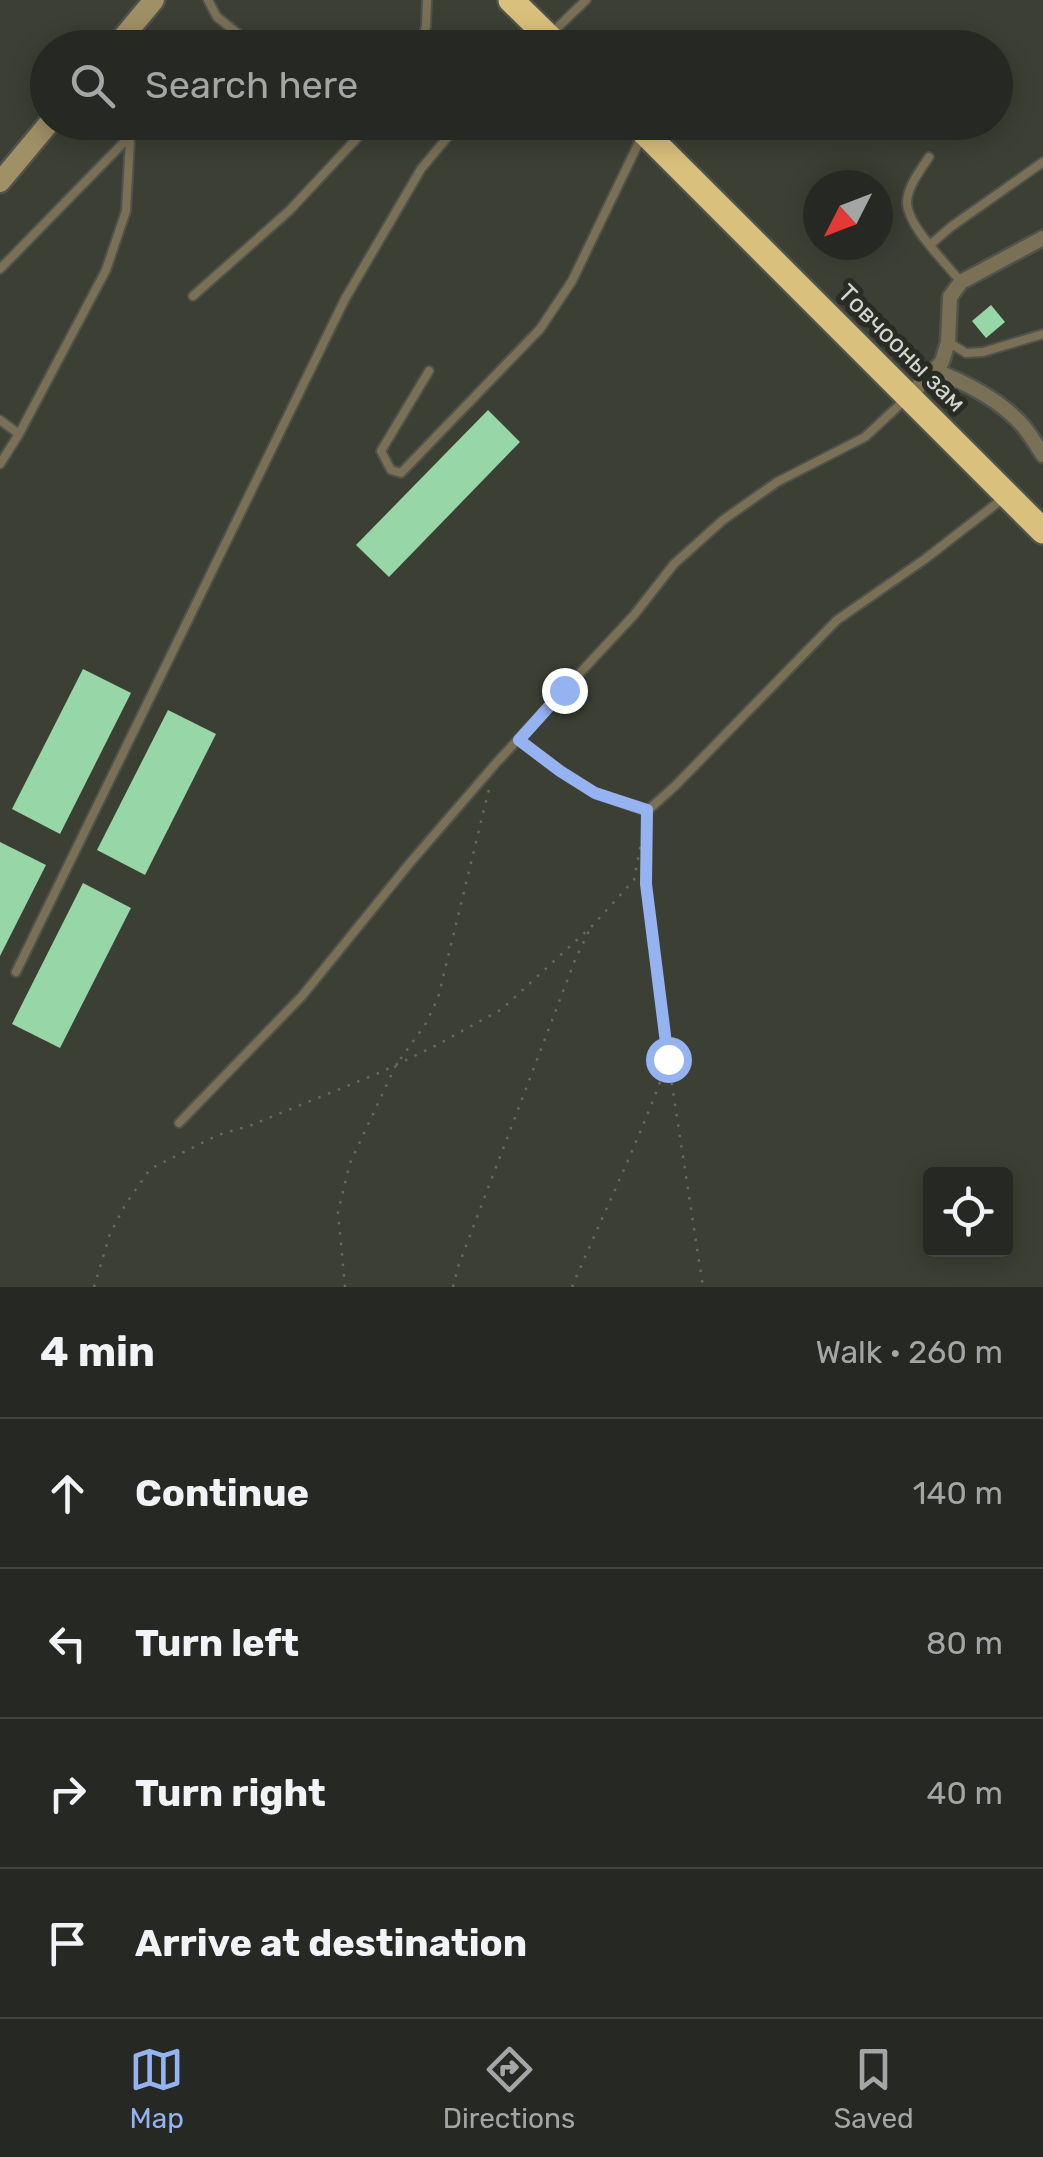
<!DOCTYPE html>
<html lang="en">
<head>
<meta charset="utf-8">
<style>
  body { margin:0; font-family:Rubik,sans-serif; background:#323430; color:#f1f3f6 }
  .controls { position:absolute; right:30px; bottom:30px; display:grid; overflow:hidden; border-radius:10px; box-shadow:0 5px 25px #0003 }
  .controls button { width:90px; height:90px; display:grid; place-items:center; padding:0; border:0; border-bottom:2px solid #424441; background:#262823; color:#f1f3f6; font:50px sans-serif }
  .compass { position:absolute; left:803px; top:170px; width:90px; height:90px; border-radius:50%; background:#262823; box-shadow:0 5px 25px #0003; rotate:228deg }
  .stop { position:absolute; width:30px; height:30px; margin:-22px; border:8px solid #95b2f1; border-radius:50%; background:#fff }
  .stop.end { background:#95b2f1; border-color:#fff; box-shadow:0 2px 10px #0008 }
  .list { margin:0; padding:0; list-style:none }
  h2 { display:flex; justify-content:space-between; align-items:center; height:130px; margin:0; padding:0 40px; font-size:42px }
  h2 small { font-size:32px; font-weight:400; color:#a4a6a6 }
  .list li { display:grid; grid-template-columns:65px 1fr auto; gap:30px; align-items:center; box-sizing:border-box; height:150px; padding:0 40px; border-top:2px solid #424441 }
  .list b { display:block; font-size:38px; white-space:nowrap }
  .list em { font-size:32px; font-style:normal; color:#a4a6a6 }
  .icon { flex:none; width:55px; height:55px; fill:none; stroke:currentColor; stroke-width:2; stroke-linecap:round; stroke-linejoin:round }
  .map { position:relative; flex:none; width:1043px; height:1287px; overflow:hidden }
  .search { position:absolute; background:#262823; box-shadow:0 5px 25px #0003; left:30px; right:30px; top:30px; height:110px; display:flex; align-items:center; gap:25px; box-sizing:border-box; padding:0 35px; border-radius:55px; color:#a4a6a6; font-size:38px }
  .sheet { height:730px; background:#262823 }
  nav { display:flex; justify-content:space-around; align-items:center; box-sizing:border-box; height:140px; border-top:2px solid #424441; background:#262823; font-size:28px; color:#a4a6a6 }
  nav a { display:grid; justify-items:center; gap:5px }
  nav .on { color:#95b2f1 }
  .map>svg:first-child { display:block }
</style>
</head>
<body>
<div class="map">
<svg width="1043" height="1287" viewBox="0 0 1043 1287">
  <rect width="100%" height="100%" fill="#33352f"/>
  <path fill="#3c3f33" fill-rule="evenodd" d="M 0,0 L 1043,0 L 1043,1287 L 0,1287 ZM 48,48 L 996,48 L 996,122 L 48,122 ZM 818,185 L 878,185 L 878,245 L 818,245 ZM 930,1174 L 1006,1174 L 1006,1250 L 930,1250 Z"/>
  <path fill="#97d6a6" d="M 991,305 L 1005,322 L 986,338 L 972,321 Z
    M 488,410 L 520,442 L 389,577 L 356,545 Z
    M 83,669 L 131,693 L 60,834 L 12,809 Z
    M 168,710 L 216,734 L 145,875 L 97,850 Z
    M 0,842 L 46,865 L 0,956 Z
    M 83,883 L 131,908 L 60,1048 L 12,1024 Z"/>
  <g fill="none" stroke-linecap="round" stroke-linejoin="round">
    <g stroke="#50524c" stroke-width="12">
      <path id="lane" d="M 208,0 L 217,17 L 251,44
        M 559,26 L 586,0
        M 420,48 L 426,26 L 427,0
        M 929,157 C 921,169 908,186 907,201 C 906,225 946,263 961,282
        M 931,244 L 952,226 L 1043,162
        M 0,269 L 130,136
        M 193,296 L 290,210 L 372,122
        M 948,342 L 966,353 L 983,352 L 1043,334
        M 429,371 L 381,451 L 391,470 L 401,473 L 540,329 L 572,281 L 642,136
        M 0,420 L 19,434
        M 0,464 L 19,434 L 106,270 L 126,211 L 131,122
        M 519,740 L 560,771 L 595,793 L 647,811 L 675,786 L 837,620 L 925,559 L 1005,497
        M 16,972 L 345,299 L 421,169 L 460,122
        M 179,1123 L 302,996 L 409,864 L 497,762 L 634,615 L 674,564 L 723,520 L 777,482 L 865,437 L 907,398"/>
    </g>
    <g stroke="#50524c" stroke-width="19">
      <path id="street" d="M 934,370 C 966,383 1001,400 1024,427 C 1031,436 1037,446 1043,455
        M 908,397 L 942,362 L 948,342 L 950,297 L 961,282 L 1043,238"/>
    </g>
    <g stroke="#50524c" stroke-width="25">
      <path id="secondary" d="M 114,48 L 154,0
        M 0,182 L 50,122"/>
    </g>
    <g stroke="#50524c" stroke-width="30">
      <path id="highway" d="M 511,0 L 560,48
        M 634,122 L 1043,531"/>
    </g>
    <path stroke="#676964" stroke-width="2.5" stroke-dasharray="2.5 8" stroke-linecap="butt" d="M 647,822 L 646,884 L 663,1026 L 703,1287
      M 94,1287 L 110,1234 L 125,1205 L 150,1169 L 218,1135 L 249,1126 L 379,1073 L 435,1046 L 502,1009 L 592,926 L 634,880 L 645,822
      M 345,1287 L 338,1212 L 350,1163 L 396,1065 L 425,1025 L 438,998 L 489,789
      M 453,1287 L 458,1267 L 575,960 L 590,929
      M 572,1287 C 604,1212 640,1139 667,1063"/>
    <use href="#lane" stroke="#797055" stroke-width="8"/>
    <use href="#street" stroke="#797055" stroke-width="14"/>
    <use href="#secondary" stroke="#a09065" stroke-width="20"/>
    <use href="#highway" stroke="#d9c07c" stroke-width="25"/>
  </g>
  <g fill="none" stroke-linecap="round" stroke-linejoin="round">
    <path stroke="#95b2f1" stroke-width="12" d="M 564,690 L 519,740 L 560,771 L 595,793 L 647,810 L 646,884 L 668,1059"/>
  </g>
  <g text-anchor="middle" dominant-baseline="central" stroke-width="10" stroke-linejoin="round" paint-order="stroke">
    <g font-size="25" fill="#d3d5d1" stroke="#292b25">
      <text transform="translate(902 348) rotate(45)">Товчооны зам</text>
    </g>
  </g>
</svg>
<div class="controls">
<button><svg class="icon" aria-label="locate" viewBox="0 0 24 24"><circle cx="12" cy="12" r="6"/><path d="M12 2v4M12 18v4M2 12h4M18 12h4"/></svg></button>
</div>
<svg class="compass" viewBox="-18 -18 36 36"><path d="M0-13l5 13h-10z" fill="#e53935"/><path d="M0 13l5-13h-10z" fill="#a4a6a6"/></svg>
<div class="stop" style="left:668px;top:1059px"></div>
<div class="stop end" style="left:564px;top:690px"></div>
<div class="search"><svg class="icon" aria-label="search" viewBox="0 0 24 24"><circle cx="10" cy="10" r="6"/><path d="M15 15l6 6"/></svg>Search here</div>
</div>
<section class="sheet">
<h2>4 min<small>Walk · 260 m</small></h2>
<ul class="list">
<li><svg class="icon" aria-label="ahead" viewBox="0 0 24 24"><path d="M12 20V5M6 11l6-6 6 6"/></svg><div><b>Continue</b></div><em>140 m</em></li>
<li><svg class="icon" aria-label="left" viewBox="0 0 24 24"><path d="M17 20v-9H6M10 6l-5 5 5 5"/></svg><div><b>Turn left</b></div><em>80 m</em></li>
<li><svg class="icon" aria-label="right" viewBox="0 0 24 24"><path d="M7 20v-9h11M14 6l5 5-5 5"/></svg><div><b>Turn right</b></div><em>40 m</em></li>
<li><svg class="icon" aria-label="arrive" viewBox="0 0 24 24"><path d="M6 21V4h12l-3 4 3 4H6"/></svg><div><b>Arrive at destination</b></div></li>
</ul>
</section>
<nav>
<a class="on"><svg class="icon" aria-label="map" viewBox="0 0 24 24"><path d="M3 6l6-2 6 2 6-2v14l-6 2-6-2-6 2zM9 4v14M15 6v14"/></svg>Map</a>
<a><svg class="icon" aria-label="directions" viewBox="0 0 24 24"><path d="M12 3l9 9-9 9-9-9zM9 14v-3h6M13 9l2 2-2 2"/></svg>Directions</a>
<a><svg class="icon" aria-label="saved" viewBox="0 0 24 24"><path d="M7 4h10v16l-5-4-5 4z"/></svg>Saved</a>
</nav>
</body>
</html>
